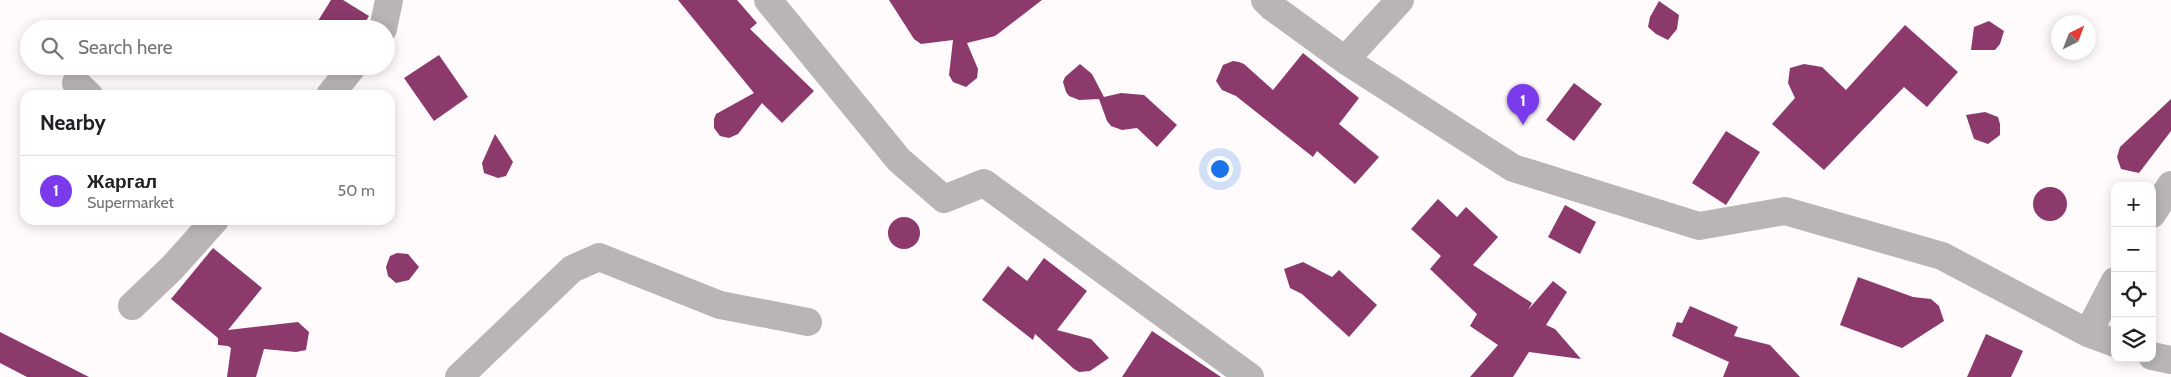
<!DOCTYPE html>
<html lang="en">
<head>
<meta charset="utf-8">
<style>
  body { margin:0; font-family:Cabin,sans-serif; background:#f6f6f6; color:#202124 }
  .controls { position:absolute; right:15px; bottom:15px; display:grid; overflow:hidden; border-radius:10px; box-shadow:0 2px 12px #0003 }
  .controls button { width:45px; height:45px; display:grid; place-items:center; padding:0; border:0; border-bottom:1px solid #e0e0e0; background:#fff; color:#202124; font:25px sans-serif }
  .compass { position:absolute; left:2051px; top:15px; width:45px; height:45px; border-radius:50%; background:#fff; box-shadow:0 2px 12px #0003; rotate:42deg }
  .you { position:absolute; left:1219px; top:168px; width:18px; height:18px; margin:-12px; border:4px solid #fff; border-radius:50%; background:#1a73e8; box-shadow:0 0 0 8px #1a73e833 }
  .badge { display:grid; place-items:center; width:32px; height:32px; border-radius:50%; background:#7c3aed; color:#fff; font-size:16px; font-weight:700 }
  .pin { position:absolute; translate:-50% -41px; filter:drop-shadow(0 1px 2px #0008) }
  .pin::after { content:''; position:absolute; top:26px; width:18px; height:15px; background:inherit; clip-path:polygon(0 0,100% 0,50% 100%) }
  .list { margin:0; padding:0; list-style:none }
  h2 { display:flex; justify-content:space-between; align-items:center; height:65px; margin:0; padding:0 20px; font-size:21px }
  h2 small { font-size:16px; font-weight:400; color:#757577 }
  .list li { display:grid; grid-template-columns:32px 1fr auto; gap:15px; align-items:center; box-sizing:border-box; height:70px; padding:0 20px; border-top:1px solid #e0e0e0 }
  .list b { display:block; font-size:19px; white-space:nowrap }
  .list p { margin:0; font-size:16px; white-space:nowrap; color:#757577 }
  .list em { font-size:16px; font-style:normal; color:#757577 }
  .icon { flex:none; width:28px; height:28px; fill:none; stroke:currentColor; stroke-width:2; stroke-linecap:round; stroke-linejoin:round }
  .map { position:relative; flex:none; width:2171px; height:377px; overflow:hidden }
  .search { position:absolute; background:#fff; box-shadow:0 2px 12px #0003; left:20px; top:20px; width:375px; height:55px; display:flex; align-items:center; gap:12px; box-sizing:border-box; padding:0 18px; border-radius:28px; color:#757577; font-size:19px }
  .panel { position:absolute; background:#fff; box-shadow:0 2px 12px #0003; left:20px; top:90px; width:375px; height:135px; border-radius:15px }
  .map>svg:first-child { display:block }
</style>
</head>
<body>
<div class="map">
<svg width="2171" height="377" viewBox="0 0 2171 377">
  <rect width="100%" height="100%" fill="#fffafc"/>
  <path fill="#8c396c" d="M 331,0 L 343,0 L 369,16 L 361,29 L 313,29 Z
    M 678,0 L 737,0 L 757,23 L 750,29 L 814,91 L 782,123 L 762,103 L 738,134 L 729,138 L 720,136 L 714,128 L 714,119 L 716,114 L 754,93 Z
    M 889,0 L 1042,0 L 995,36 L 967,43 L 978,69 L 977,78 L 966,87 L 953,82 L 949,75 L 953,40 L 921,44 L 914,39 Z
    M 1659,1 L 1679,15 L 1677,29 L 1668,40 L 1656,34 L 1648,27 L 1650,17 Z
    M 1989,21 L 2004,31 L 2000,44 L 1995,50 L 1971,50 L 1974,27 Z
    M 1905,25 L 1958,72 L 1927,107 L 1904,87 L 1824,170 L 1772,124 L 1795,98 L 1788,83 L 1790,68 L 1804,64 L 1822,67 L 1846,90 Z
    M 1303,53 L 1359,98 L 1339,124 L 1379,157 L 1355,184 L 1317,151 L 1313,157 L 1236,96 L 1222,90 L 1216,81 L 1223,65 L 1233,61 L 1239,62 L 1244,64 L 1273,90 Z
    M 439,55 L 468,97 L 434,121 L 404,78 Z
    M 1080,64 L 1092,74 L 1104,97 L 1121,93 L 1144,95 L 1177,125 L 1157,147 L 1137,128 L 1122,130 L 1111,126 L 1107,121 L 1099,99 L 1079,100 L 1069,96 L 1066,92 L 1063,82 L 1065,77 Z
    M 313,66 L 333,66 L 326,74 Z
    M 1574,83 L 1602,104 L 1574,141 L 1546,120 Z
    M 2171,99 L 2171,131 L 2139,173 L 2121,169 L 2117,157 L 2120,147 Z
    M 1985,112 L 1998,117 L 2000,124 L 2000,135 L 1988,144 L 1974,139 L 1966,115 Z
    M 1726,131 L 1760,152 L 1726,205 L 1692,183 Z
    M 495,134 L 513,162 L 506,176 L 498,178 L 484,173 L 482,163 Z
    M2033 204a17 17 0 1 1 34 0a17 17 0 1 1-34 0Z
    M 1438,199 L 1457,217 L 1466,207 L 1498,237 L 1473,265 L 1532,303 L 1528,310 L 1553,281 L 1567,292 L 1546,325 L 1555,329 L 1581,359 L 1529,352 L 1513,377 L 1470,377 L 1498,345 L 1470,326 L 1477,314 L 1430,269 L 1441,256 L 1411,229 Z
    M 1565,205 L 1596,222 L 1580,254 L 1548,237 Z
    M888 233a16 16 0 1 1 32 0a16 16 0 1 1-32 0Z
    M 213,248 L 262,288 L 228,330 L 298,322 L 309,332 L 306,350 L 296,352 L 264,349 L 256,377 L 227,377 L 231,348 L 228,346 L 218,345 L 218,338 L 171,299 Z
    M 397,253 L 408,254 L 419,267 L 409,280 L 396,283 L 388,276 L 386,267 L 390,256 Z
    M 1044,258 L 1087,291 L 1057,330 L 1091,339 L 1109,358 L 1090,371 L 1079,372 L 1074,369 L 1035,334 L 1033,340 L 982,300 L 1008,266 L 1027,281 Z
    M 1303,262 L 1332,277 L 1339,270 L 1377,305 L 1349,337 L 1302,294 L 1290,288 L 1284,269 Z
    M 1858,277 L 1913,297 L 1931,299 L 1939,306 L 1944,321 L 1902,348 L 1840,325 Z
    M 1690,306 L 1738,327 L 1734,336 L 1770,345 L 1800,377 L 1723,377 L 1729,362 L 1672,336 L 1677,322 L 1682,323 Z
    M 1152,331 L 1221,377 L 1122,377 Z
    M 0,332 L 89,377 L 27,377 L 0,363 Z
    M 1986,334 L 2023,351 L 2011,377 L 1967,377 Z"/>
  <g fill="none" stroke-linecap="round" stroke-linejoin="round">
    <path stroke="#b9b5b7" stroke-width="28" d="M 768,0 L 899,160 L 944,199 L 984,183 L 1250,377
      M 1265,0 L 1272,7 L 1345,60 L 1513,168 L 1699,226 L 1785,211 L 1942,256 L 2088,333 L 2115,343
      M 383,29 L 389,0
      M 1345,60 L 1400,0
      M 76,83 L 89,95
      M 330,95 L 353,66
      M 2152,214 L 2171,185
      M 132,306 L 172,268 L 215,220
      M 2088,333 L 2115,281
      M 2152,356 L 2171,360
      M 459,377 L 572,269 L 599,257 L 720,305 L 808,322"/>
  </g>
</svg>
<div class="controls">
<button>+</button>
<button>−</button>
<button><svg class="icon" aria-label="locate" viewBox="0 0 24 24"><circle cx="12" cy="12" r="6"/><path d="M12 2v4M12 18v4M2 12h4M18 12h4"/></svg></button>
<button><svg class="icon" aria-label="layers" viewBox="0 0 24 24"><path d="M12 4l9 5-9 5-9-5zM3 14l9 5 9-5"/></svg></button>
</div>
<svg class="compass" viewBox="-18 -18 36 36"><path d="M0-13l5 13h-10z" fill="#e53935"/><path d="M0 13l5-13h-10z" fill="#757577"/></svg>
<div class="you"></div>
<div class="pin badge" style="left:1523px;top:125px">1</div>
<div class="search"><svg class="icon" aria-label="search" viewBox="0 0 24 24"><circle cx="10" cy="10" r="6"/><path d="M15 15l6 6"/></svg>Search here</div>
<section class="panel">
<h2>Nearby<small></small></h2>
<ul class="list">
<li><span class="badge">1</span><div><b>Жаргал</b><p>Supermarket</p></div><em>50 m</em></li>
</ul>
</section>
</div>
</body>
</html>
